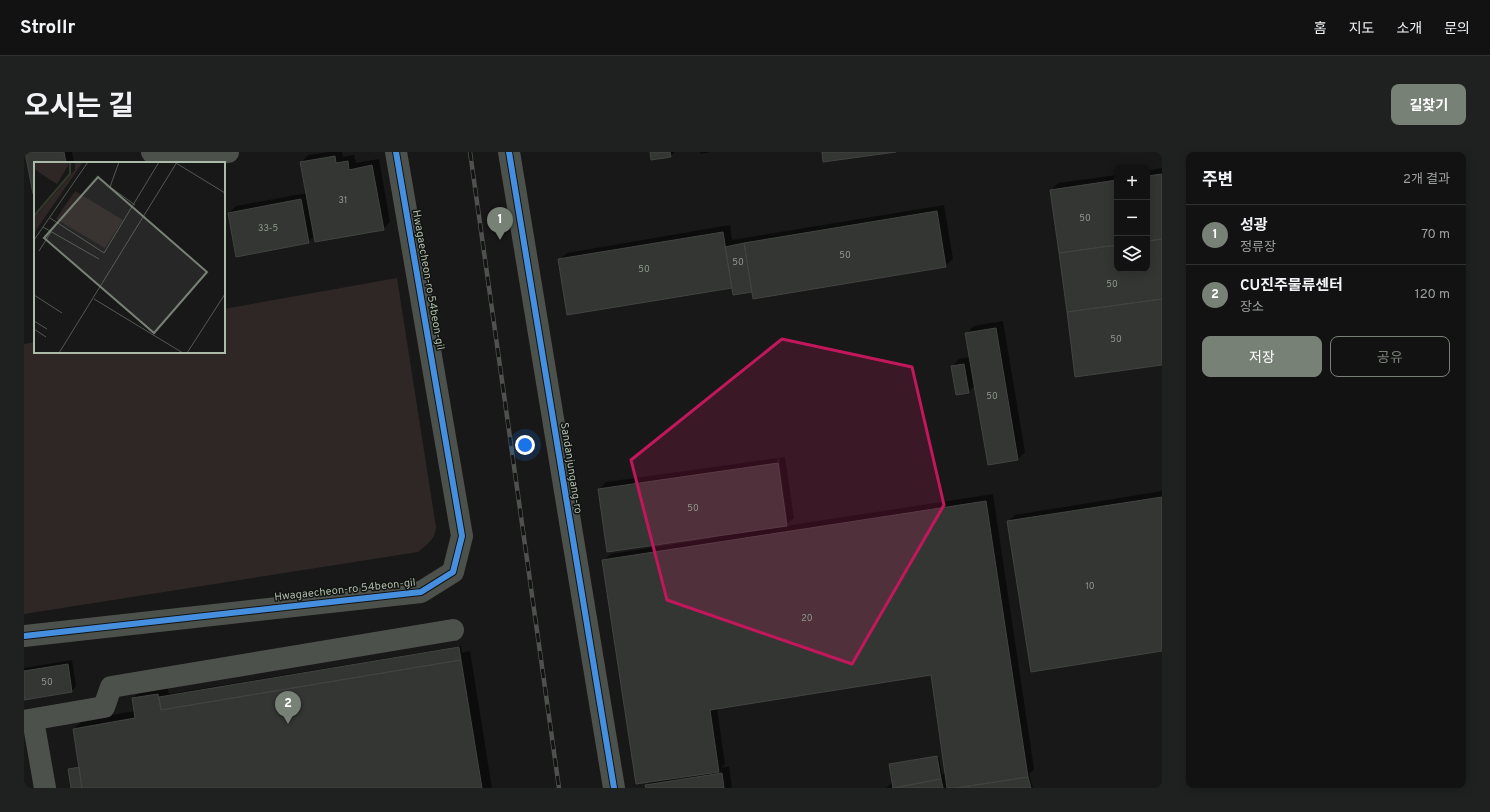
<!DOCTYPE html>
<html lang="ko">
<head>
<meta charset="utf-8">
<style>
  body { margin:0; font-family:Overpass,"Noto Sans KR",sans-serif; background:#1f2020; color:#f1f3f6 }
  .controls { position:absolute; right:12px; top:12px; display:grid; overflow:hidden; border-radius:8px; box-shadow:0 2px 10px #0003 }
  .controls button { width:36px; height:36px; display:grid; place-items:center; padding:0; border:0; border-bottom:1px solid #313232; background:#121212; color:#f1f3f6; font:20px sans-serif }
  .you { position:absolute; left:501px; top:293px; width:14px; height:14px; margin:-10px; border:3px solid #fff; border-radius:50%; background:#1a73e8; box-shadow:0 0 0 6px #1a73e833 }
  .badge { display:grid; place-items:center; width:26px; height:26px; border-radius:50%; background:#788176; color:#fff; font-size:13px; font-weight:700 }
  .pin { position:absolute; translate:-50% -33px; filter:drop-shadow(0 1px 2px #0008) }
  .pin::after { content:''; position:absolute; top:21px; width:14px; height:12px; background:inherit; clip-path:polygon(0 0,100% 0,50% 100%) }
  .list { margin:0; padding:0; list-style:none }
  h2 { display:flex; justify-content:space-between; align-items:center; height:52px; margin:0; padding:0 16px; font-size:17px }
  h2 small { font-size:13px; font-weight:400; color:#9c9e9f }
  .list li { display:grid; grid-template-columns:26px 1fr auto; gap:12px; align-items:center; box-sizing:border-box; height:60px; padding:0 16px; border-top:1px solid #313232 }
  .list b { display:block; font-size:15px; white-space:nowrap }
  .list p { margin:0; font-size:13px; white-space:nowrap; color:#9c9e9f }
  .list em { font-size:13px; font-style:normal; color:#9c9e9f }
  .actions { display:flex; gap:8px; padding:12px 16px }
  .actions a { flex:1; padding:9px 0; border:1px solid #788176; border-radius:8px; text-align:center; font-size:14px; color:#788176 }
  .actions .main { background:#788176; color:#fff }
  .icon { flex:none; width:22px; height:22px; fill:none; stroke:currentColor; stroke-width:2; stroke-linecap:round; stroke-linejoin:round }
  .map { position:relative; flex:none; width:1138px; height:636px; overflow:hidden; border-radius:8px }
  header { display:flex; align-items:center; gap:24px; box-sizing:border-box; height:56px; padding:0 20px; background:#121212; border-bottom:1px solid #313232 }
  header strong { font-size:19px }
  nav { display:flex; gap:22px; margin-inline-start:auto; font-size:14px }
  .intro { display:flex; align-items:center; justify-content:space-between; box-sizing:border-box; height:96px; padding:0 24px }
  h1 { margin:0; font-size:28px }
  .button { padding:10px 18px; border-radius:8px; background:#788176; color:#fff; font-size:14px; font-weight:700 }
  main { display:flex; gap:24px; padding:0 24px }
  aside { flex:1; background:#121212; border-radius:8px; box-shadow:0 2px 10px #0003 }
  .map>svg:first-child { display:block }
</style>
</head>
<body>
<header>
<strong>Strollr</strong>
<nav><a>홈</a><a>지도</a><a>소개</a><a>문의</a></nav>
</header>
<div class="intro"><h1>오시는 길</h1><a class="button">길찾기</a></div>
<main>
<div class="map">
<svg width="1138" height="636" viewBox="0 0 1138 636">
  <rect width="100%" height="100%" fill="#181818"/>
  <path fill="#2e2725" d="M 373,126 L 412,375 C 412,386 403,393 394,400 L 0,462 L 0,192 L 11,190 L 11,200 L 200,200 L 200,157 Z"/>
  <path fill="#0007" fill-rule="evenodd" d="M 2,0 L 48,0 L 50,11 L 11,11 L 11,41 Z
    M 304,0 L 318,0 L 319,5 L 330,3 L 332,11 L 355,7 L 366,70 L 359,77 L 290,84 L 284,90 L 205,61 L 212,54 L 283,41 L 277,11 L 284,3 Z
    M 627,0 L 651,0 L 647,4 Z
    M 676,0 L 687,0 L 676,2 Z
    M 1138,16 L 1138,212 L 1027,38 L 1034,31 L 1093,23 L 1093,117 L 1123,117 L 1123,19 Z
    M 920,53 L 929,107 L 921,114 L 729,139 L 535,108 L 543,101 L 706,73 L 708,88 Z
    M 979,169 L 1001,300 L 994,307 L 965,312 L 951,233 L 944,240 L 928,215 L 935,207 L 947,205 L 943,181 L 950,174 Z
    M 761,305 L 770,366 L 761,374 L 969,342 L 1010,617 L 1005,622 L 1009,636 L 862,636 L 869,630 L 867,613 L 915,605 L 918,622 L 922,621 L 907,522 L 693,556 L 701,612 L 697,616 L 705,614 L 708,636 L 623,636 L 622,633 L 627,629 L 579,409 L 587,402 L 689,386 L 689,384 L 575,338 L 582,330 ZM 753,306 L 755,306 L 763,368 L 761,368 Z
    M 1138,339 L 1138,498 L 984,370 L 991,363 Z
    M 437,494 L 438,501 L 446,499 L 468,636 L 49,636 L 46,617 L 48,615 L 56,614 L 50,577 L 59,568 L 111,559 L 109,546 L 118,537 L 143,533 L 145,542 Z
    M 48,508 L 52,534 L 48,539 L 0,547 L 0,516 Z"/>
  <path fill="#343634" stroke="#414440" d="M 1,0 L 40,0 L 42,11 L 11,11 L 11,42 L 9,42 Z
    M 626,0 L 646,0 L 647,5 L 627,8 Z
    M 798,0 L 872,0 L 799,10 Z
    M 311,4 L 312,11 L 324,9 L 325,18 L 348,13 L 360,78 L 291,90 L 276,10 Z
    M 1138,22 L 1138,87 L 1123,89 L 1123,24 Z
    M 1093,28 L 1093,93 L 1035,101 L 1026,38 Z
    M 277,47 L 285,91 L 212,105 L 204,61 Z
    M 913,59 L 922,115 L 729,147 L 720,91 Z
    M 699,80 L 708,136 L 543,163 L 534,107 Z
    M 1138,87 L 1138,147 L 1043,160 L 1035,101 L 1093,93 L 1093,117 L 1123,117 L 1123,89 Z
    M 720,91 L 728,140 L 709,143 L 701,95 Z
    M 1138,147 L 1138,213 L 1051,225 L 1043,160 Z
    M 972,176 L 994,308 L 964,313 L 941,181 Z
    M 940,212 L 945,241 L 932,243 L 927,214 Z
    M 754,311 L 763,374 L 583,400 L 574,337 Z
    M 1138,345 L 1138,499 L 1007,520 L 983,369 Z
    M 962,349 L 1004,625 L 932,636 L 923,636 L 907,523 L 686,558 L 695,620 L 612,632 L 578,408 Z
    M 435,495 L 437,508 L 137,558 L 135,545 Z
    M 437,508 L 458,636 L 58,636 L 49,577 L 111,566 L 108,546 L 134,542 L 137,558 Z
    M 44,512 L 48,540 L 0,548 L 0,519 Z
    M 913,604 L 917,627 L 869,636 L 865,612 Z
    M 55,615 L 58,636 L 47,636 L 44,617 Z
    M 698,621 L 700,636 L 622,636 L 621,633 Z
    M 1004,625 L 1007,636 L 932,636 Z
    M 917,627 L 919,636 L 868,636 L 869,636 Z"/>
  <g fill="none" stroke-linecap="round" stroke-linejoin="round">
    <path stroke="#4d514c" stroke-width="22" d="M 128,0 L 148,9 L 204,0
      M 485,0 L 590,636
      M 0,484 L 397,440 L 429,420 L 438,384 L 372,0
      M 9,568 L 21,636
      M 0,569 L 80,555 L 87,535 L 429,478"/>
    <g stroke="#4e514d" stroke-width="4.5">
      <path id="rail" d="M 446,0 L 535,636"/>
    </g>
    <use href="#rail" stroke="#121412" stroke-width="3" stroke-dasharray="9" stroke-linecap="butt"/>
    <g stroke="#121412" stroke-width="8">
      <path id="cycleway" d="M 485,0 L 590,636
        M 0,484 L 397,440 L 429,420 L 438,384 L 372,0"/>
    </g>
    <use href="#cycleway" stroke="#468fdf" stroke-width="6"/>
  </g>
  <path fill="#c2185b" fill-opacity="0.2" stroke="#c2185b" stroke-width="3" stroke-linejoin="round" d="M 758,187 L 888,215 L 920,353 L 828,512 L 643,448 L 607,308 Z"/>
  <g text-anchor="middle" dominant-baseline="central" stroke-width="3" stroke-linejoin="round" paint-order="stroke">
    <g font-size="9" fill="#8e998c">
      <text x="319" y="48">31</text>
      <text x="1061" y="66">50</text>
      <text x="244" y="76">33-5</text>
      <text x="821" y="103">50</text>
      <text x="714" y="110">50</text>
      <text x="620" y="117">50</text>
      <text x="1088" y="132">50</text>
      <text x="1092" y="187">50</text>
      <text x="968" y="244">50</text>
      <text x="669" y="356">50</text>
      <text x="1066" y="434">10</text>
      <text x="783" y="466">20</text>
      <text x="23" y="530">50</text>
    </g>
    <g font-size="11" fill="#acbaa9" stroke="#121412">
      <text transform="translate(404 128) rotate(80)">Hwagaecheon-ro 54beon-gil</text>
      <text transform="translate(547 316) rotate(81)">Sandanjungang-ro</text>
      <text transform="translate(321 438) rotate(-6)">Hwagaecheon-ro 54beon-gil</text>
    </g>
  </g>
  <g transform="translate(10 10)">
    <rect width="191" height="191" fill="#181818"/>
    <path d="M 0,0 L 33,0 L 35,2 L 23,22 L 0,7 ZM 41,0 L 49,0 L 0,71 L 0,56 L 41,8 ZM 41,29 L 89,58 L 71,86 L 22,57 Z" fill="#2e2725"/>
    <path fill="none" stroke="#323b2a" stroke-width="2" d="M 0,54 L 36,12 L 36,0"/>
    <path fill="none" stroke="#535952" stroke-width="1" d="M 85,0 L 76,25 L 101,43M 142,1 L 191,31M 16,56 L 70,91 L 125,0M 9,65 L 65,97M 0,78 L 54,0M 5,89 L 17,70M 0,133 L 28,151M 60,137 L 149,191M 0,159 L 13,167M 0,167 L 12,175M 25,191 L 143,0M 153,191 L 191,132"/>
    <path fill="#788176" fill-opacity="0.15" stroke="#788176" stroke-width="2" d="M 64,15 L 173,110 L 120,171 L 10,76 Z"/>
    <rect width="191" height="191" fill="none" stroke="#acbaa9" stroke-width="2"/>
  </g>
</svg>
<div class="controls">
<button>+</button>
<button>−</button>
<button><svg class="icon" aria-label="layers" viewBox="0 0 24 24"><path d="M12 4l9 5-9 5-9-5zM3 14l9 5 9-5"/></svg></button>
</div>
<div class="you"></div>
<div class="pin badge" style="left:476px;top:88px">1</div>
<div class="pin badge" style="left:264px;top:572px">2</div>
</div>
<aside>
<h2>주변<small>2개 결과</small></h2>
<ul class="list">
<li><span class="badge">1</span><div><b>성광</b><p>정류장</p></div><em>70 m</em></li>
<li><span class="badge">2</span><div><b>CU진주물류센터</b><p>장소</p></div><em>120 m</em></li>
</ul>
<div class="actions"><a class="main">저장</a><a>공유</a></div>
</aside>
</main>
</body>
</html>
